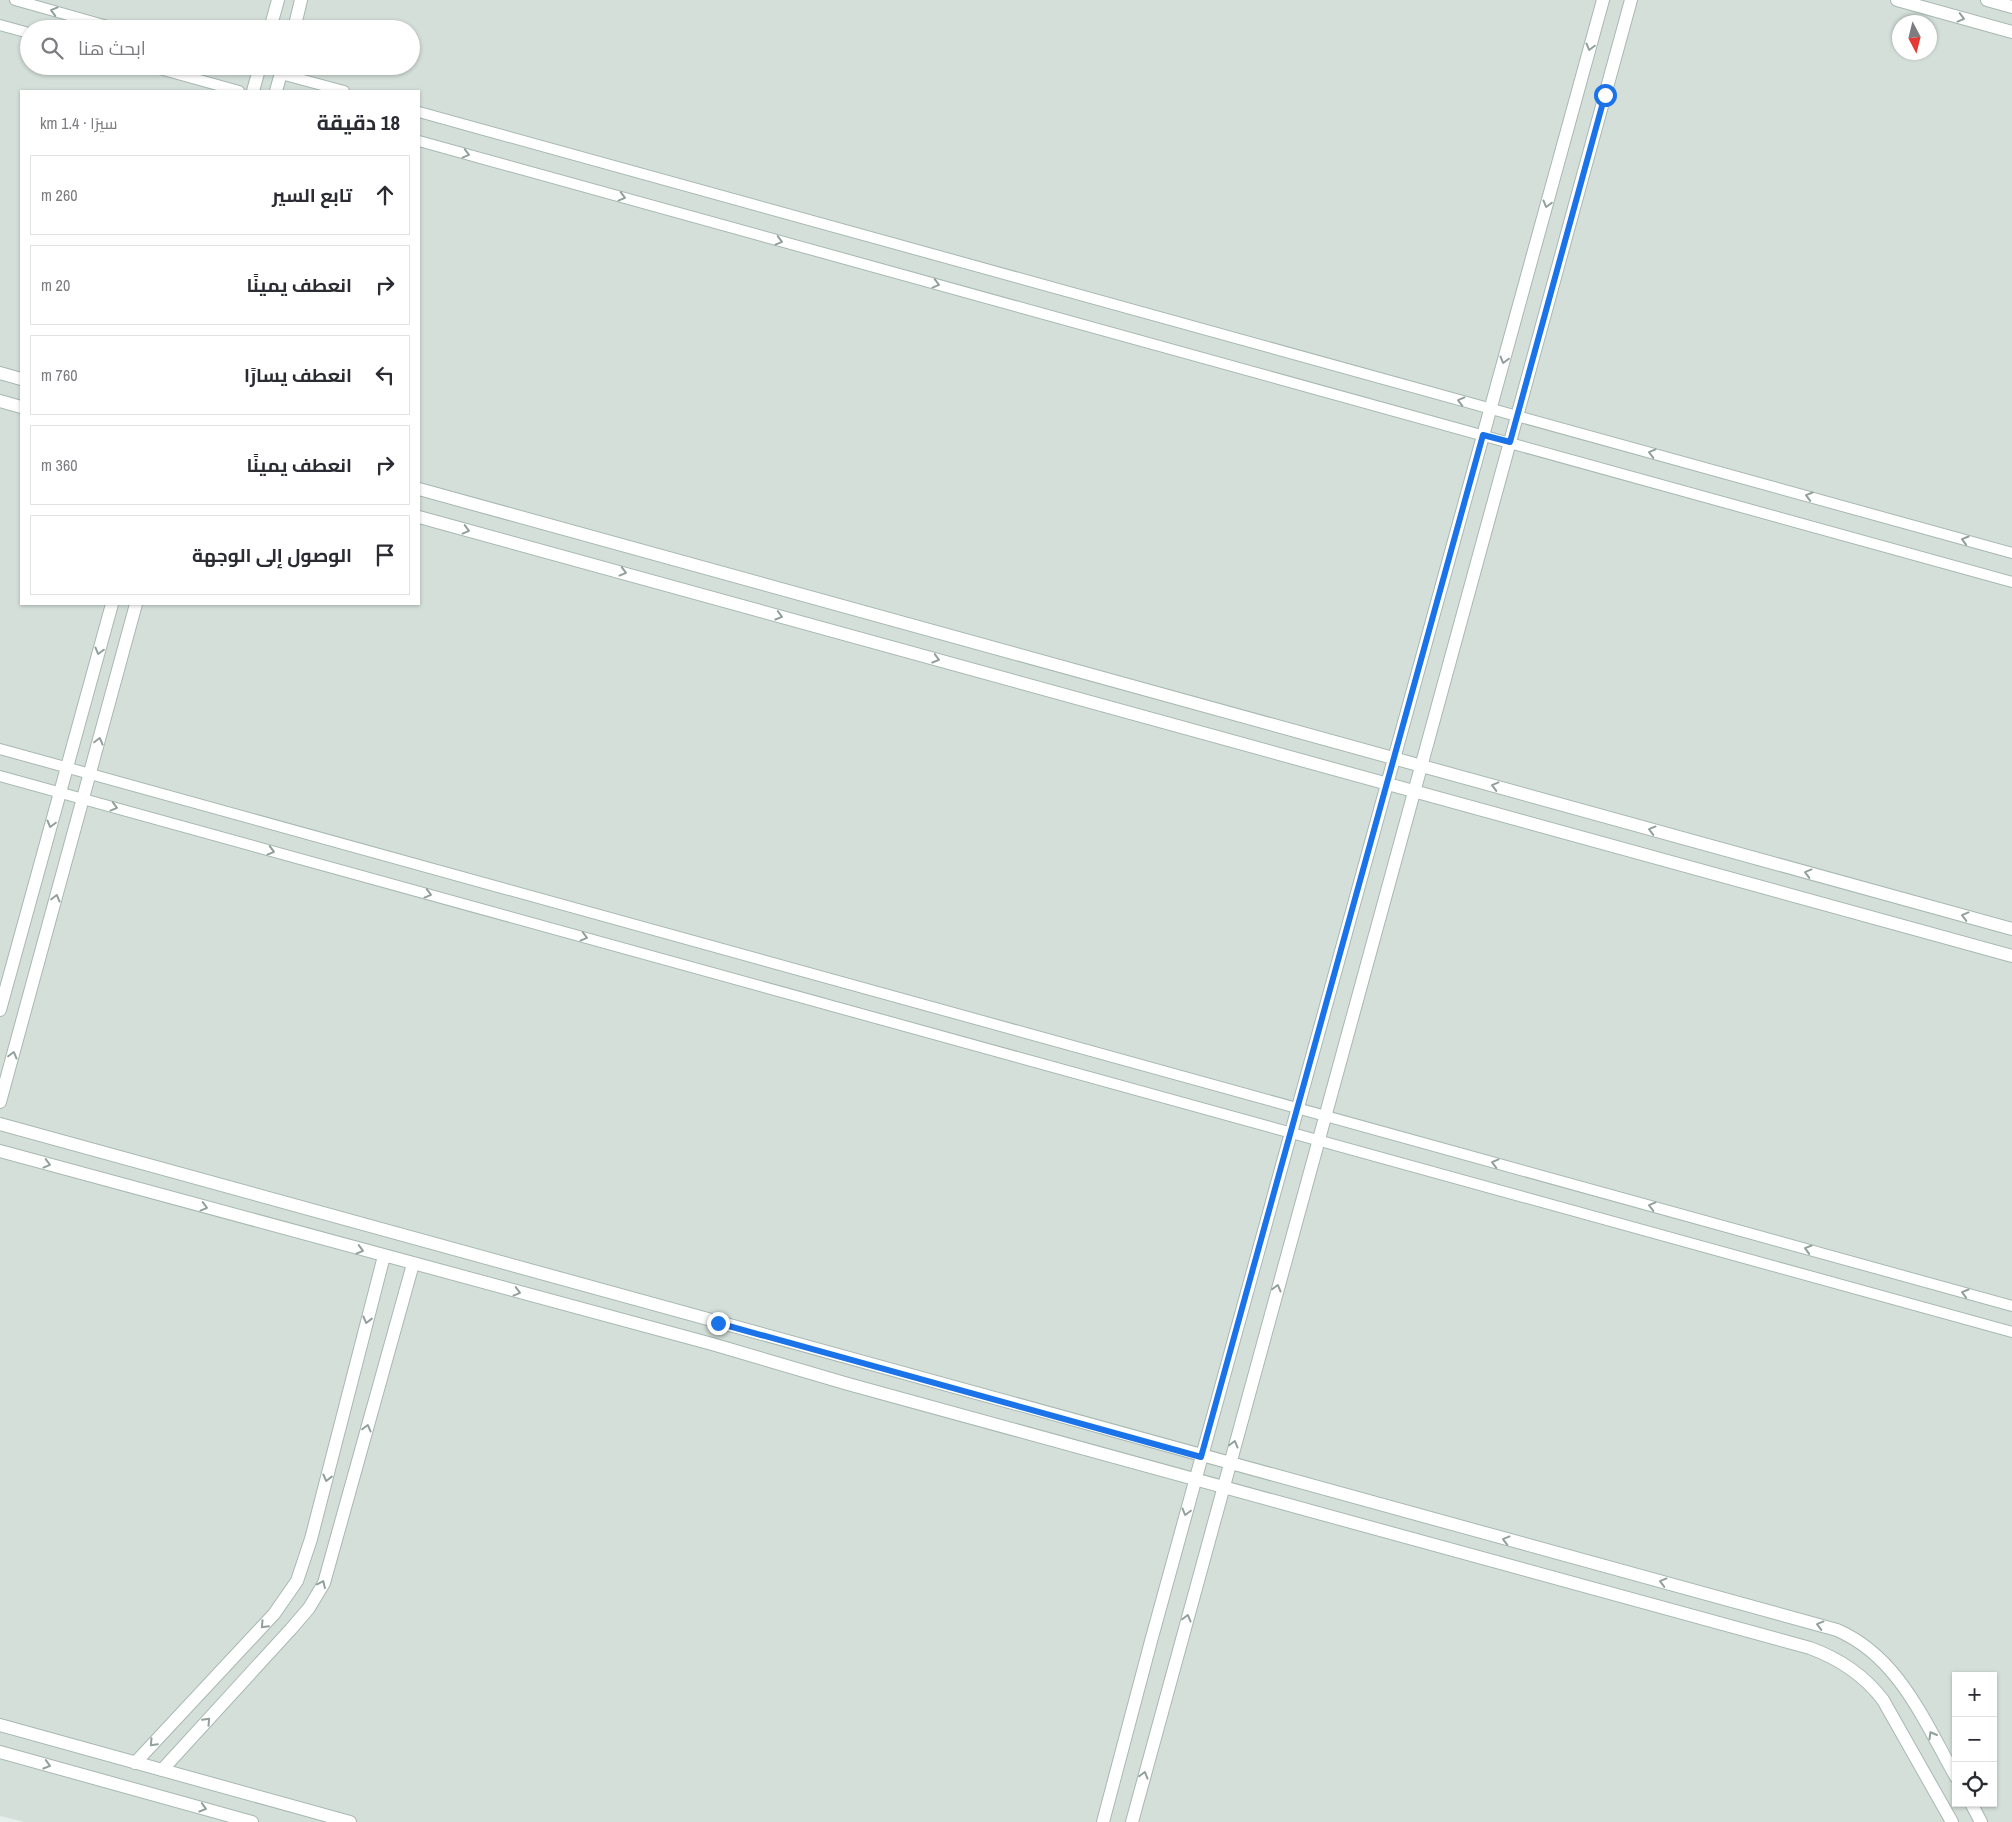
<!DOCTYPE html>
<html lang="ar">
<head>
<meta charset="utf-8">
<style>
  body { margin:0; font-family:"Archivo Narrow",Cairo,sans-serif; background:#f7f7f7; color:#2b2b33; direction:rtl }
  .controls { position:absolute; right:15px; bottom:15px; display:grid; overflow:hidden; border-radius:0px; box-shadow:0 1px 4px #0004 }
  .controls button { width:45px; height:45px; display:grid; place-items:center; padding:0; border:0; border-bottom:1px solid #e1e1e2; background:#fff; color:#2b2b33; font:25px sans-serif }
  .compass { position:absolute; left:1892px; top:15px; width:45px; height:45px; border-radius:50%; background:#fff; box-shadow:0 1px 4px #0004; rotate:173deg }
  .stop { position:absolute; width:15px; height:15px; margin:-11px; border:4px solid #1a73e8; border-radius:50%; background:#fff }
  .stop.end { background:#1a73e8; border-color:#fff; box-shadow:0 1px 5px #0008 }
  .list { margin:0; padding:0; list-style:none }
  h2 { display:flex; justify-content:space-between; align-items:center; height:65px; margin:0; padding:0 20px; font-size:21px }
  h2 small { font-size:16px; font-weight:400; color:#7c7c81 }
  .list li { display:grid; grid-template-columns:32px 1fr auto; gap:15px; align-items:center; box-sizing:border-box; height:80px; margin:0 10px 10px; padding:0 10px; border:1px solid #e1e1e2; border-radius:0px }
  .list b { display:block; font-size:19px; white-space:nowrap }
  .list em { font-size:16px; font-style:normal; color:#7c7c81 }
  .icon { flex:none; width:28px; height:28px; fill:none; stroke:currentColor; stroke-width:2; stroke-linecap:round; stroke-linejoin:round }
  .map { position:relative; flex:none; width:2012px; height:1822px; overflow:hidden; direction:ltr }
  .search { position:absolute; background:#fff; box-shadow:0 1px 4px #0004; left:20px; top:20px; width:400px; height:55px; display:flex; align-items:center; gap:12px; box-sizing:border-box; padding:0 18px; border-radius:28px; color:#7c7c81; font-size:19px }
  .panel { position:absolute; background:#fff; box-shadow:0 1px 4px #0004; left:20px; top:90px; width:400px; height:515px; border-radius:0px; direction:rtl }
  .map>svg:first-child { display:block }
</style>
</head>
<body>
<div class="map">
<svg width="2012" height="1822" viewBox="0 0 2012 1822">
  <rect width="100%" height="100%" fill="#e6efeb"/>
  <path fill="#d4dfda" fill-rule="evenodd" d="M 0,0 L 2012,0 L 2012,1822 L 25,1822 L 0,1816 ZM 1900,22 L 1930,22 L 1930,52 L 1900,52 ZM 29,29 L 411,29 L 411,66 L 29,66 ZM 21,91 L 419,91 L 419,604 L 21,604 ZM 1956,1676 L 1993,1676 L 1993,1803 L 1956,1803 Z"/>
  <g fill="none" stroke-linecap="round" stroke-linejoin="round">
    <g stroke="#a8b8b2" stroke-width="12">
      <path id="minor" d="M 15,0 L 118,29
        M 0,25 L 29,33
        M 149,66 L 239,91
        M 281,74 L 344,91
        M 419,112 L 2012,553
        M 419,141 L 2012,582
        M 0,749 L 2012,1306
        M 0,776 L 2012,1332"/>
    </g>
    <g stroke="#a8b8b2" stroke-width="14">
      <path id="tertiary" d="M 1897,0 L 2012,32
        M 1987,0 L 2012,7
        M 270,29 L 278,0
        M 294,29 L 301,0
        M 253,91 L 260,66
        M 276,91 L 283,66
        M 0,373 L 21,379
        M 0,401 L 21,407
        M 419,489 L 2012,929
        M 419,517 L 2012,956
        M 0,1010 L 112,604
        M 0,1102 L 136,604
        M 0,1124 L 1837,1630 C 1899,1657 1924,1721 1956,1777
        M 0,1151 L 712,1344 L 848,1384 L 1810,1648 C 1840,1659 1864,1675 1883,1700 L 1952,1822
        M 0,1725 L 350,1822
        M 0,1752 L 252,1822
        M 135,1763 L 274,1614 L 297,1581 L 311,1539 L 384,1256
        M 162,1770 L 291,1629 L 309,1608 L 324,1583 L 413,1264
        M 1971,1803 L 1981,1822
        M 1103,1822 L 1151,1641 L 1603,0
        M 1132,1822 L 1631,0"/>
    </g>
    <use href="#minor" stroke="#fff" stroke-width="10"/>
    <use href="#tertiary" stroke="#fff" stroke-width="12"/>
  </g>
  <defs><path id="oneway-chevron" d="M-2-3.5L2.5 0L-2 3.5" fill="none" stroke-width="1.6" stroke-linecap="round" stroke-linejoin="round" transform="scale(1.25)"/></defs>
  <g stroke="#92a09c">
    <use href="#oneway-chevron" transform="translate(54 11) rotate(-165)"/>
    <use href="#oneway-chevron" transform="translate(1961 18) rotate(15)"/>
    <use href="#oneway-chevron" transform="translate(1590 47) rotate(105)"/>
    <use href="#oneway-chevron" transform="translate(466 154) rotate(15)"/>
    <use href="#oneway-chevron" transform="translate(622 197) rotate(15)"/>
    <use href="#oneway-chevron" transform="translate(1547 204) rotate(105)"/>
    <use href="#oneway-chevron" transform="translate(779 241) rotate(15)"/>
    <use href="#oneway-chevron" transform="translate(936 284) rotate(15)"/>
    <use href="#oneway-chevron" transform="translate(1504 360) rotate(105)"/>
    <use href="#oneway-chevron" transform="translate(1461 401) rotate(-165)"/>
    <use href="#oneway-chevron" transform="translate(1652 453) rotate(-165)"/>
    <use href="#oneway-chevron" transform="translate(1809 496) rotate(-164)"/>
    <use href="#oneway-chevron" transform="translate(466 530) rotate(15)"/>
    <use href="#oneway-chevron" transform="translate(1965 540) rotate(-164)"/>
    <use href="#oneway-chevron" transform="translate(623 572) rotate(15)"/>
    <use href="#oneway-chevron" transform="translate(779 616) rotate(16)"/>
    <use href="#oneway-chevron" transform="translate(99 651) rotate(105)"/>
    <use href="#oneway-chevron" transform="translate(936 659) rotate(16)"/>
    <use href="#oneway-chevron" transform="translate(99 741) rotate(-75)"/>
    <use href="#oneway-chevron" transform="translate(1495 786) rotate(-165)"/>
    <use href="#oneway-chevron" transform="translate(114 807) rotate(15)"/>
    <use href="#oneway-chevron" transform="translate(51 824) rotate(105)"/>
    <use href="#oneway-chevron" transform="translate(1652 830) rotate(-165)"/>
    <use href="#oneway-chevron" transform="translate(271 851) rotate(15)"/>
    <use href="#oneway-chevron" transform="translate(1808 873) rotate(-165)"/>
    <use href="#oneway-chevron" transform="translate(428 894) rotate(15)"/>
    <use href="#oneway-chevron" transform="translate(56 898) rotate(-75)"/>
    <use href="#oneway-chevron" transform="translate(1965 916) rotate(-165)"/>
    <use href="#oneway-chevron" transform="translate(584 937) rotate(15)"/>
    <use href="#oneway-chevron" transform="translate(13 1055) rotate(-75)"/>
    <use href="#oneway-chevron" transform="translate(1495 1163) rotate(-165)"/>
    <use href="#oneway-chevron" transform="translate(47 1164) rotate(15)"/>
    <use href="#oneway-chevron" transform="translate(1652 1206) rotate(-165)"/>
    <use href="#oneway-chevron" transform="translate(204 1207) rotate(15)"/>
    <use href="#oneway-chevron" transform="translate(1808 1249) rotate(-164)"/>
    <use href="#oneway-chevron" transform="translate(360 1250) rotate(15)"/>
    <use href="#oneway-chevron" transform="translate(1277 1288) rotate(-75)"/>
    <use href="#oneway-chevron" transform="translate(517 1292) rotate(15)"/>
    <use href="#oneway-chevron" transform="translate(1965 1293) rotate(-164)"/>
    <use href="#oneway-chevron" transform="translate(367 1320) rotate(104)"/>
    <use href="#oneway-chevron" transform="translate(367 1428) rotate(-75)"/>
    <use href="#oneway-chevron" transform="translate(1234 1444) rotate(-75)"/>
    <use href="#oneway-chevron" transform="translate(327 1478) rotate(104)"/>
    <use href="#oneway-chevron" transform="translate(1186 1512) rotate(105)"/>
    <use href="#oneway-chevron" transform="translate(1506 1540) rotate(-165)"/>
    <use href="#oneway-chevron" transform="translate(1663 1582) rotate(-165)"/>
    <use href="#oneway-chevron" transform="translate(322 1584) rotate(-65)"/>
    <use href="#oneway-chevron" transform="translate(1187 1618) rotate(-75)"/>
    <use href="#oneway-chevron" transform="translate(264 1625) rotate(133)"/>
    <use href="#oneway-chevron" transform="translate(1820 1625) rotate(-165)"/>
    <use href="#oneway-chevron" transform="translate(207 1721) rotate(-47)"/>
    <use href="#oneway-chevron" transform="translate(1932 1735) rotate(-120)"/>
    <use href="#oneway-chevron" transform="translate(153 1743) rotate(133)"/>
    <use href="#oneway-chevron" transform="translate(47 1765) rotate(16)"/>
    <use href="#oneway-chevron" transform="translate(1144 1775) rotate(-74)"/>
    <use href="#oneway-chevron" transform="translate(203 1808) rotate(16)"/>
  </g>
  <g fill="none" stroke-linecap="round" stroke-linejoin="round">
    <path stroke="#1a73e8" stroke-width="6" d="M 718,1323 L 1201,1457 L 1483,435 L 1510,442 L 1605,95"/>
  </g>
</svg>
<div class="controls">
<button>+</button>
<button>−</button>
<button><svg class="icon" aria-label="locate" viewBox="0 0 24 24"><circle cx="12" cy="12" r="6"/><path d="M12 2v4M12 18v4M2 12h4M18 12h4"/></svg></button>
</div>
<svg class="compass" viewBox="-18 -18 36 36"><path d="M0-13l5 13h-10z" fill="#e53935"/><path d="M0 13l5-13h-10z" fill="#7c7c81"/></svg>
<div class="stop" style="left:1605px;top:95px"></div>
<div class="stop end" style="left:718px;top:1323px"></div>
<div class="search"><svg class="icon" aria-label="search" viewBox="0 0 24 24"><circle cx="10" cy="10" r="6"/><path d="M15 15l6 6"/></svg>ابحث هنا</div>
<section class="panel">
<h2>18 دقيقة<small>سيرًا · 1.4 km</small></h2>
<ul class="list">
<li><svg class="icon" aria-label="ahead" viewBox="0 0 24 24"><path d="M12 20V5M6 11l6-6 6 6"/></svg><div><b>تابع السير</b></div><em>260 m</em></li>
<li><svg class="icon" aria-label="right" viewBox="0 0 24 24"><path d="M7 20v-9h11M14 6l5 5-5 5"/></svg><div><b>انعطف يمينًا</b></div><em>20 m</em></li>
<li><svg class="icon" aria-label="left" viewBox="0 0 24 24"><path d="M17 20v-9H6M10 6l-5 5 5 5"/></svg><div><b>انعطف يسارًا</b></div><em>760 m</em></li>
<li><svg class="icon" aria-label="right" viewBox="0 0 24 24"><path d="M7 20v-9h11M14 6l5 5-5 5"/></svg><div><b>انعطف يمينًا</b></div><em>360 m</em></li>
<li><svg class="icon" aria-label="arrive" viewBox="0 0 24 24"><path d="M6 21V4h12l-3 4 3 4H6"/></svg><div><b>الوصول إلى الوجهة</b></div></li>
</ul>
</section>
</div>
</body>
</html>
